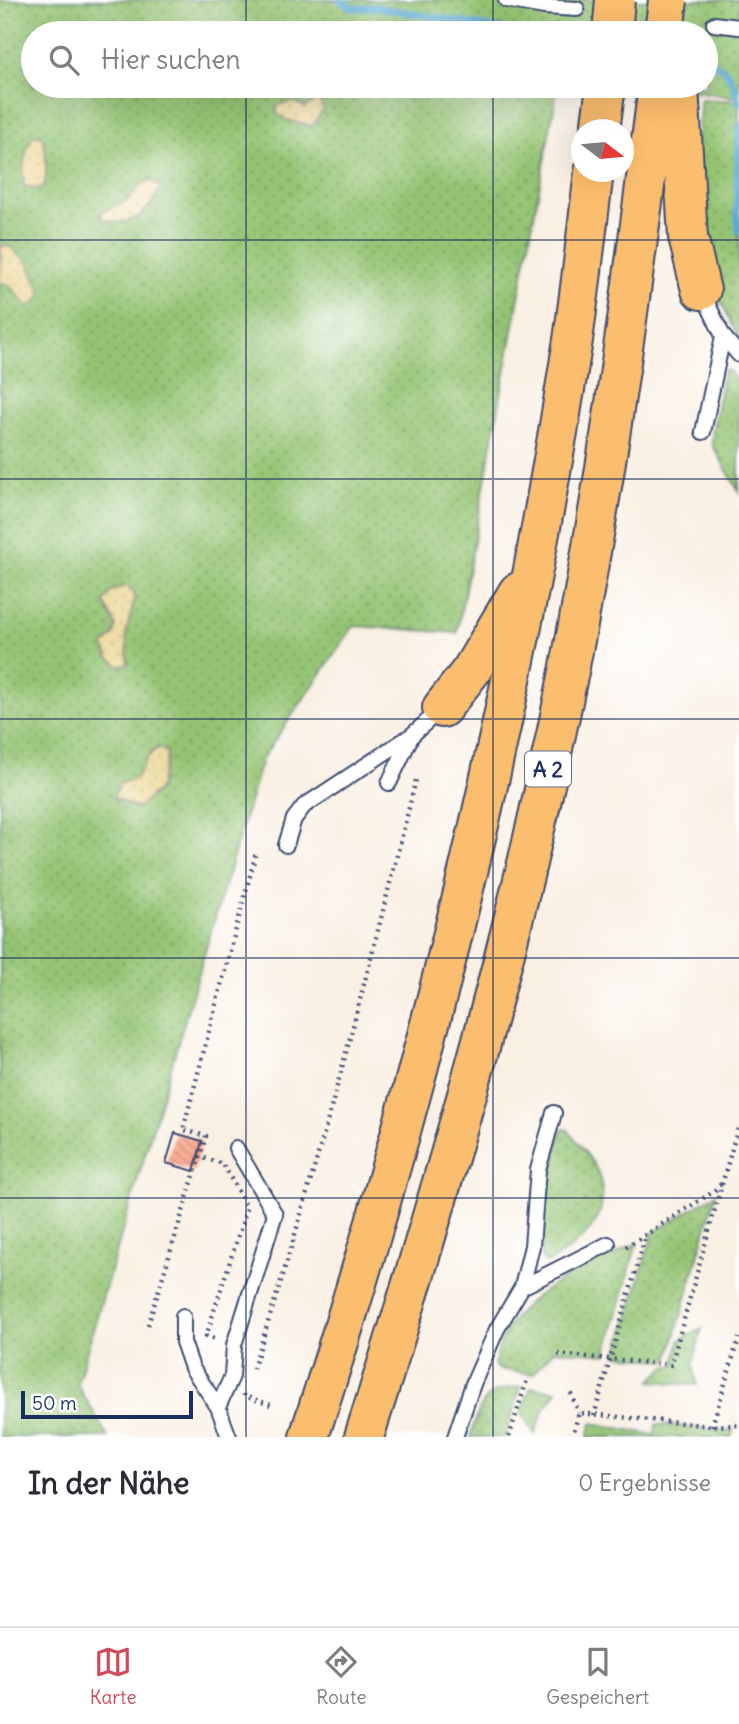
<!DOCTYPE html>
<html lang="de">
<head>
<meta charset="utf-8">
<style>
  body { margin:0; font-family:Delius,sans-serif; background:#f7f7f7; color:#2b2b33 }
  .compass { position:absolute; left:571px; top:119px; width:63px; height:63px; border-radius:50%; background:#fff; box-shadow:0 7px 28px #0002; rotate:106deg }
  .scale { position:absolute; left:21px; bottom:18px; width:172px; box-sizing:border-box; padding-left:7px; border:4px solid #1b2f5e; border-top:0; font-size:19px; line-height:24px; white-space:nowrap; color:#1b2f5e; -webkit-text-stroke:5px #fff; paint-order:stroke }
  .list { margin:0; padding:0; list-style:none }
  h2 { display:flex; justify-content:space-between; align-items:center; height:91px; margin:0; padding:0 28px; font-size:30px }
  h2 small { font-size:23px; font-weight:400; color:#7c7c81 }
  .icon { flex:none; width:38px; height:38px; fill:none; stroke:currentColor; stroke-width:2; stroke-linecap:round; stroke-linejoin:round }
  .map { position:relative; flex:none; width:739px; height:1437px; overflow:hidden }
  .search { position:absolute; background:#fff; box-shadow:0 7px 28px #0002; left:21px; right:21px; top:21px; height:77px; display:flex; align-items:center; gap:18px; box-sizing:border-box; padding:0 24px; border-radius:38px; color:#7c7c81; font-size:26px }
  .sheet { height:189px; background:#fff }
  nav { display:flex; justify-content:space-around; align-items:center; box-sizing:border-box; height:98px; border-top:2px solid #e1e1e2; background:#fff; font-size:19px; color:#7c7c81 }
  nav a { display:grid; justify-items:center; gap:4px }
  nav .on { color:#d1495b }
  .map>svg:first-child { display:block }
</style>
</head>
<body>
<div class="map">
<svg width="739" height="1437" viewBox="0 0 739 1437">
  <defs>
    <pattern id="grass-dots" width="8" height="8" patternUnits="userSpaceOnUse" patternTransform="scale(1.75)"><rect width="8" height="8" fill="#94c473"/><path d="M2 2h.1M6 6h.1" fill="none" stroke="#78a062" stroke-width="1.8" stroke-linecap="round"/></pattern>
    <pattern id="sand-dots" width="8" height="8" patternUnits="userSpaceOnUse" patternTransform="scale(1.75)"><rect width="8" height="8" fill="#eeda9e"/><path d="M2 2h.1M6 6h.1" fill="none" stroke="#ccbb8a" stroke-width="1.8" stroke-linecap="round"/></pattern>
    <pattern id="park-crowns" width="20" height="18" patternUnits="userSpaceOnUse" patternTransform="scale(1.75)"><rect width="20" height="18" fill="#94c473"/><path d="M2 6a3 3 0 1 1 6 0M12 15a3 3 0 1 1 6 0" fill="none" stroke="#78a062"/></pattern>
    <pattern id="building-back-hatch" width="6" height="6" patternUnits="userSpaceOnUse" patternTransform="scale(1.75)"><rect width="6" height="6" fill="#faa488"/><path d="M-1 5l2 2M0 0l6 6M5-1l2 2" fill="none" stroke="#ca8672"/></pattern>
  </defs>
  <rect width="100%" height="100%" fill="#fff"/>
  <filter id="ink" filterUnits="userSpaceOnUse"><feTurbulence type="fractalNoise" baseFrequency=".0143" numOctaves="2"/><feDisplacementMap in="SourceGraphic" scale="14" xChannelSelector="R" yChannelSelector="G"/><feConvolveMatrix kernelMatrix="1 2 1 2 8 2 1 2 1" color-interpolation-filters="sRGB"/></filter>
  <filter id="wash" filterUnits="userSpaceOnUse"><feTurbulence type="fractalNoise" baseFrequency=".00686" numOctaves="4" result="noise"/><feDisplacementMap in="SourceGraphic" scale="28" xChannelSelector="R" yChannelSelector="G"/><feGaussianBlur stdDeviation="1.57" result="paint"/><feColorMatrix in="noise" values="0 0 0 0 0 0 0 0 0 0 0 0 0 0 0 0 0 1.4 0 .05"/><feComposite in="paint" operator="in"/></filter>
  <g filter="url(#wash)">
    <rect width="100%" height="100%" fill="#f9efe2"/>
    <path fill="url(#grass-dots)" stroke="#587a68" stroke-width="2" d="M 0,0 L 739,0 L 739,98 L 664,86 L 706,86 L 706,33 L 33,33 L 33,86 L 558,86 L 457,633 L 354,626 L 262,759 L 77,1384 L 108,1437 L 0,1437 Z
      M 701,99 L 739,101 L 739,338 L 713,286 L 695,158 Z
      M 724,370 L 729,371 L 739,384 L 739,492 L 712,444 L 713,428 Z
      M 564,1129 L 568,1130 C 577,1142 595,1162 599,1176 C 613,1221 581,1242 548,1263 L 544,1262 L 541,1258 L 544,1204 L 561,1131 Z
      M 716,1194 L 668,1361 L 617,1355 L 653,1233 Z
      M 637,1243 L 606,1354 L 554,1350 L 533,1374 L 498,1369 L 494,1365 C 497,1356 499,1347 502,1339 C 519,1296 574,1274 611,1251 L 616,1254 Z
      M 702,1328 L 693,1364 L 697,1385 L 651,1381 L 666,1366 L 674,1366 L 680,1340 Z
      M 521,1387 L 505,1437 L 470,1437 C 481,1404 483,1389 521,1387 Z
      M 531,1387 L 557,1391 L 543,1411 L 535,1434 L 521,1412 Z
      M 656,1424 L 733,1431 L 731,1437 L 655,1437 Z"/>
    <path fill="url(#sand-dots)" stroke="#84847e" stroke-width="2" d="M 318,100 L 324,109 L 312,126 L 287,120 L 277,114 L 277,105 L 294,102 L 305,107 Z
      M 41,134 C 47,149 48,172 44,187 L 34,189 L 24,186 C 21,174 25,146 33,136 Z
      M 152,181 L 161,186 C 151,211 130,230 102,219 L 100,213 L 126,201 L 143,182 Z
      M 1,245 L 12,247 L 18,254 L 27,260 L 42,293 L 37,301 L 28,307 L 10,285 L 0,282 Z
      M 126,586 L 134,591 L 134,601 L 126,633 L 128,664 L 119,666 L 108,657 L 104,645 L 113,636 L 116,626 L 104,602 L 112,590 Z
      M 157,748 L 167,751 C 168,767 160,773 160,788 L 143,804 L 136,808 L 113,797 L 121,783 L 136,778 L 148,757 Z"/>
    <path fill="url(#park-crowns)" stroke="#587a68" stroke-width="2" d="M 592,1423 L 655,1435 L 655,1437 L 588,1437 Z"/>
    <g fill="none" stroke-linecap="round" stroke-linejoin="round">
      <path stroke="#59aad3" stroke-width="7" d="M 340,0 L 352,8 L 377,7 L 522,33
        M 706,61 C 731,68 733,80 739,103
        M 739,126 L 737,210 L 739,231"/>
    </g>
    <g id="blocks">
      <path fill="url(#building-back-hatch)" d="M 175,1133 L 202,1141 L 194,1171 L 166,1163 Z"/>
    </g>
  </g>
  <g filter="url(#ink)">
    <use href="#blocks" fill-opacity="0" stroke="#3c4c72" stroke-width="2"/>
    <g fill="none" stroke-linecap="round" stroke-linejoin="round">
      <g stroke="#3c4c72" stroke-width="18">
        <path id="service" d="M 506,0 L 544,7 L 577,9
          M 714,24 L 739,27
          M 701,290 L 723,336 L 703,432
          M 723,336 L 739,355
          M 389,783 L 411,737
          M 286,845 L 294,819 L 304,806 L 412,735 L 441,709
          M 522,1287 L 608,1244
          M 183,1316 L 183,1342 L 192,1368 L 218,1407 L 229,1437
          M 218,1407 L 232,1376 L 234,1345 L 275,1214 L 236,1148
          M 455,1437 L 473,1384 L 497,1329 L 522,1287 L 532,1246 L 538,1170 L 554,1113"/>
      </g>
      <g stroke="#3c4c72" stroke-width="42">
        <path id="motorway" d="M 679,86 L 688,237 L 701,290
          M 600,130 L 606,86
          M 442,708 L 471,671 L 518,592
          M 309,1437 C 425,1079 515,712 573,340 C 581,284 587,228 594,172
          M 364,1437 C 454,1155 536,867 587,575 C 616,413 637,249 658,86"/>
      </g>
      <path stroke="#3c4c72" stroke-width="4.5" stroke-dasharray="2 5" stroke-linecap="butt" d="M 198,1156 L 223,1164 L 247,1208 L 206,1336 L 217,1340
        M 626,1247 L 713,1192 L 723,1182
        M 148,1325 L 206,1136 L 183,1130 L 256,853
        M 558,1354 L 671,1365 L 739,1124
        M 253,1369 C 317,1174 367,975 417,776
        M 571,1393 L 579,1413
        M 244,1394 L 244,1396 L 274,1406
        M 594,1416 L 646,1234
        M 712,1426 L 739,1338
        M 509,1437 L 527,1380
        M 572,1437 L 579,1413 L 712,1426 L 739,1425"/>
      <use href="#service" stroke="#fff" stroke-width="14"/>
      <use href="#motorway" stroke="#fbbd6e" stroke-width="38"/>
      <g stroke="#3c4c72" stroke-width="42" stroke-linecap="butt">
        <path id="motorway-bridge" d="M 612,33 L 615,0
          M 664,33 L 668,0"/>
      </g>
      <use href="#motorway-bridge" stroke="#fbbd6e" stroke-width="38"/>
    </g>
  </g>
  <path fill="none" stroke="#1b2f5e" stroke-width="2" stroke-opacity="0.55" d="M 246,0 L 246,33M 493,0 L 493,33M 246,86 L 246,1437M 493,86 L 493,1437M 0,240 L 739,240M 0,479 L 739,479M 0,719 L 739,719M 0,958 L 739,958M 0,1198 L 739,1198"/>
  <g text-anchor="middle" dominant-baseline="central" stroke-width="5" stroke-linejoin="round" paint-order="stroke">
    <rect fill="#fff" stroke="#5f6d8e" stroke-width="2" x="525" y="751.5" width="46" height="35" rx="5"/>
    <g font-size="21" font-weight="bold" fill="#1b2f5e">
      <text x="548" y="769">A 2</text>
    </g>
  </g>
</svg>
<svg class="compass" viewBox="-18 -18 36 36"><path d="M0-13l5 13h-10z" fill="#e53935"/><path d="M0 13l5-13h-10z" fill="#7c7c81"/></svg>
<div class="scale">50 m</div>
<div class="search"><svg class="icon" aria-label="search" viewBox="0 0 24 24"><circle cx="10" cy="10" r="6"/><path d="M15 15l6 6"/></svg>Hier suchen</div>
</div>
<section class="sheet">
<h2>In der Nähe<small>0 Ergebnisse</small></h2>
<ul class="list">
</ul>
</section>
<nav>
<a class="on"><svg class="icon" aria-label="map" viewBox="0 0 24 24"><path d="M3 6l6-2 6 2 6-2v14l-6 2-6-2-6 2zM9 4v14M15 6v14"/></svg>Karte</a>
<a><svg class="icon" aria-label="directions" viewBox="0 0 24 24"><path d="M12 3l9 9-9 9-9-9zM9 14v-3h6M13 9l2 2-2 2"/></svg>Route</a>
<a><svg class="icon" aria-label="saved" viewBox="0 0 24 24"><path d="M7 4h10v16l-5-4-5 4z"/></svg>Gespeichert</a>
</nav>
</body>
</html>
